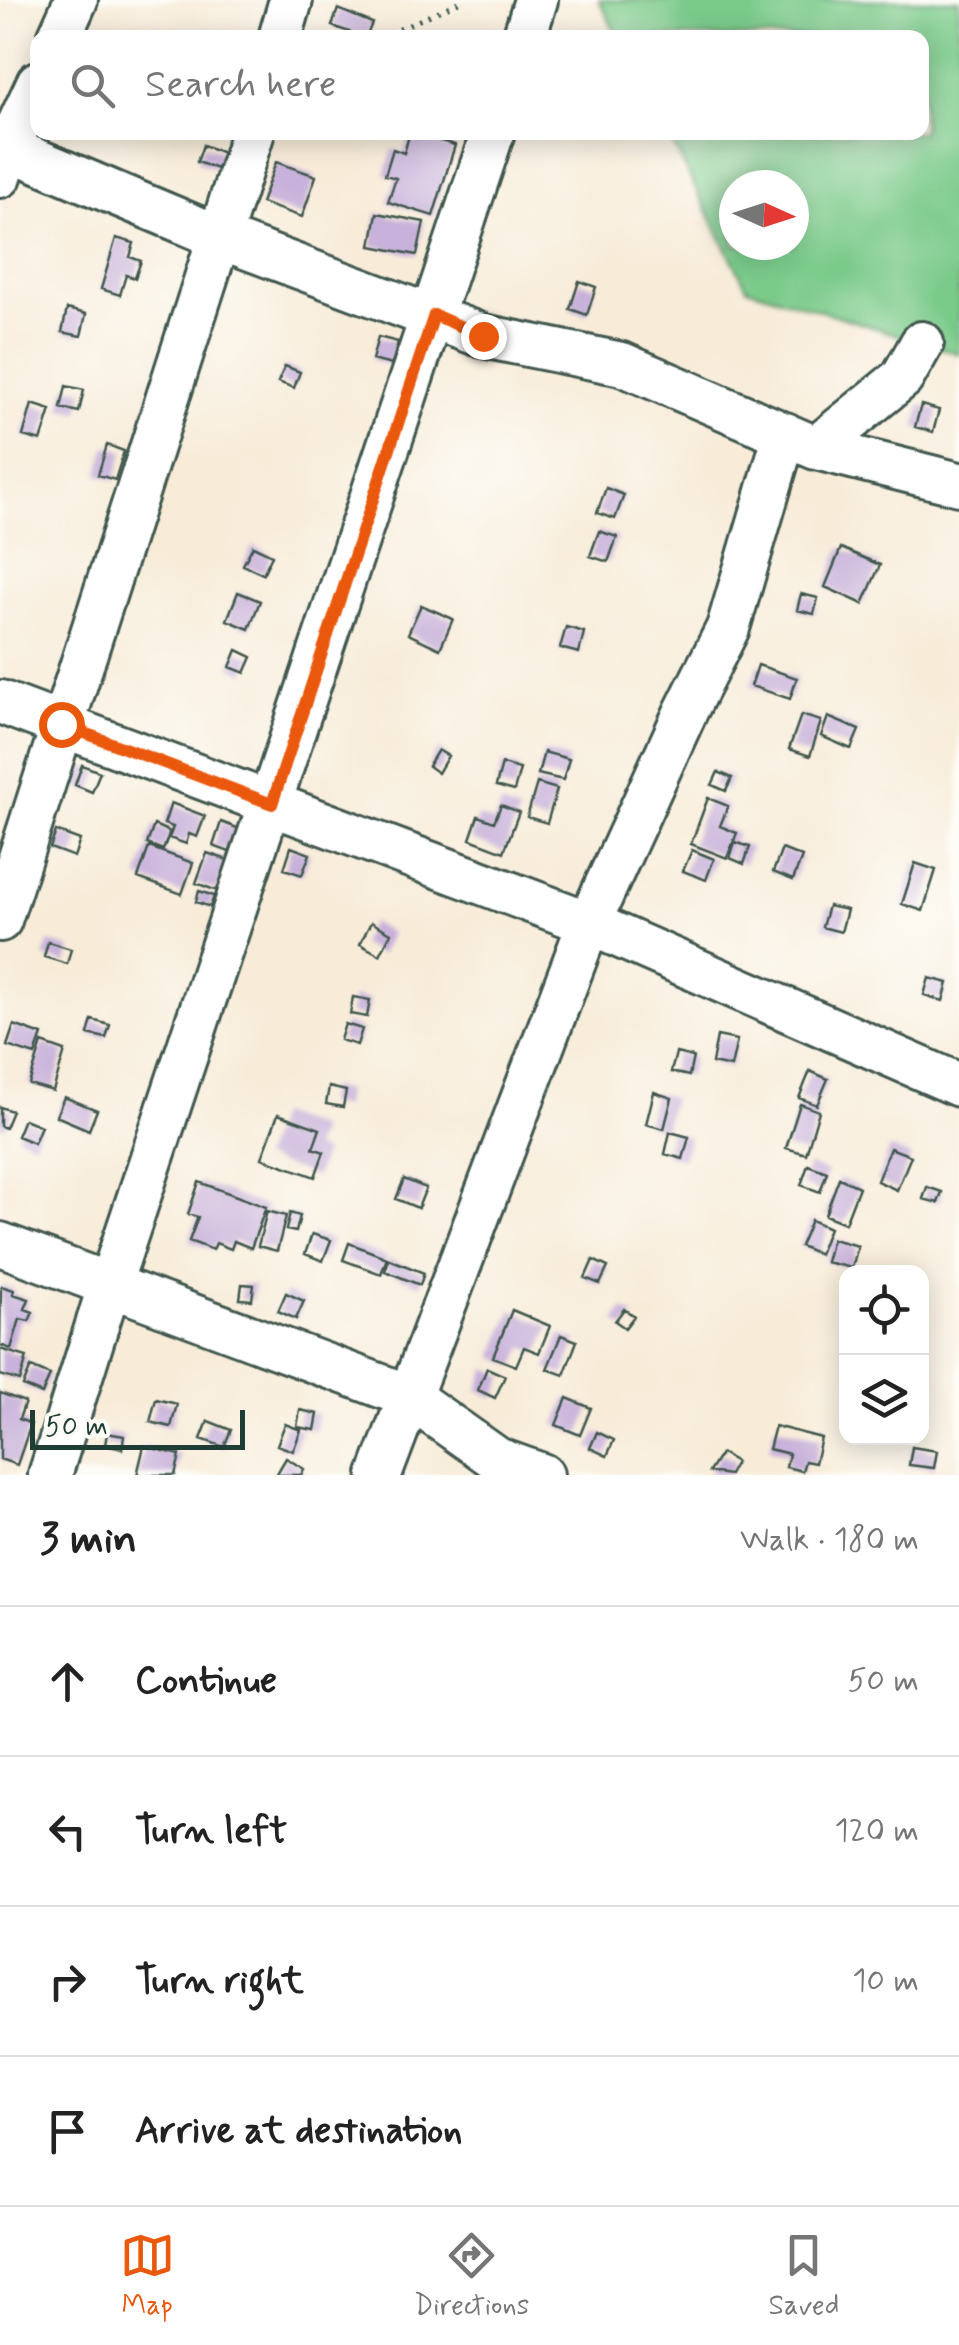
<!DOCTYPE html>
<html lang="en">
<head>
<meta charset="utf-8">
<style>
  body { margin:0; font-family:Mynerve,sans-serif; background:#f2f2f2; color:#222 }
  .controls { position:absolute; right:30px; bottom:30px; display:grid; overflow:hidden; border-radius:20px; box-shadow:0 5px 25px #0003 }
  .controls button { width:90px; height:90px; display:grid; place-items:center; padding:0; border:0; border-bottom:2px solid #e0e0e0; background:#fff; color:#222; font:50px sans-serif }
  .compass { position:absolute; left:719px; top:170px; width:90px; height:90px; border-radius:50%; background:#fff; box-shadow:0 5px 25px #0003; rotate:93deg }
  .scale { position:absolute; left:30px; bottom:25px; width:215px; box-sizing:border-box; padding-left:10px; border:5px solid #1f3d34; border-top:0; font-size:28px; line-height:35px; white-space:nowrap; color:#1f3d34; -webkit-text-stroke:8px #fdfcf7; paint-order:stroke }
  .stop { position:absolute; width:30px; height:30px; margin:-22px; border:8px solid #ea580c; border-radius:50%; background:#fff }
  .stop.end { background:#ea580c; border-color:#fff; box-shadow:0 2px 10px #0008 }
  .list { margin:0; padding:0; list-style:none }
  h2 { display:flex; justify-content:space-between; align-items:center; height:130px; margin:0; padding:0 40px; font-size:42px }
  h2 small { font-size:32px; font-weight:400; color:#767676 }
  .list li { display:grid; grid-template-columns:65px 1fr auto; gap:30px; align-items:center; box-sizing:border-box; height:150px; padding:0 40px; border-top:2px solid #e0e0e0 }
  .list b { display:block; font-size:38px; white-space:nowrap }
  .list em { font-size:32px; font-style:normal; color:#767676 }
  .icon { flex:none; width:55px; height:55px; fill:none; stroke:currentColor; stroke-width:2; stroke-linecap:round; stroke-linejoin:round }
  .map { position:relative; flex:none; width:959px; height:1475px; overflow:hidden }
  .search { position:absolute; background:#fff; box-shadow:0 5px 25px #0003; left:30px; right:30px; top:30px; height:110px; display:flex; align-items:center; gap:25px; box-sizing:border-box; padding:0 35px; border-radius:20px; color:#767676; font-size:38px }
  .sheet { height:730px; background:#fff }
  nav { display:flex; justify-content:space-around; align-items:center; box-sizing:border-box; height:140px; border-top:2px solid #e0e0e0; background:#fff; font-size:28px; color:#767676 }
  nav a { display:grid; justify-items:center; gap:5px }
  nav .on { color:#ea580c }
  .map>svg:first-child { display:block }
</style>
</head>
<body>
<div class="map">
<svg width="959" height="1475" viewBox="0 0 959 1475">
  <rect width="100%" height="100%" fill="#fdfcf7"/>
  <filter id="ink" filterUnits="userSpaceOnUse"><feTurbulence type="fractalNoise" baseFrequency=".01" numOctaves="2"/><feDisplacementMap in="SourceGraphic" scale="20" xChannelSelector="R" yChannelSelector="G"/><feConvolveMatrix kernelMatrix="1 2 1 2 8 2 1 2 1" color-interpolation-filters="sRGB"/></filter>
  <filter id="wash" filterUnits="userSpaceOnUse"><feTurbulence type="fractalNoise" baseFrequency=".0048" numOctaves="4" result="noise"/><feDisplacementMap in="SourceGraphic" scale="40" xChannelSelector="R" yChannelSelector="G"/><feGaussianBlur stdDeviation="2.25" result="paint"/><feColorMatrix in="noise" values="0 0 0 0 0 0 0 0 0 0 0 0 0 0 0 0 0 1.4 0 .05"/><feComposite in="paint" operator="in"/></filter>
  <g filter="url(#wash)">
    <rect width="100%" height="100%" fill="#f8ecd9"/>
    <path fill="#7aca8a" stroke="#4c845f" stroke-width="2.5" fill-rule="evenodd" d="M 599,0 L 959,0 L 959,354 L 747,288 L 667,133 L 922,132 L 922,38 L 618,37 ZM 734,185 L 794,185 L 794,245 L 734,245 Z"/>
    <g id="blocks">
      <path fill="#c8b1da" d="M 338,9 L 372,23 L 366,38 L 332,26 Z
        M 410,132 L 455,145 L 433,216 L 388,202 L 396,178 L 385,175 L 393,149 L 404,153 Z
        M 203,145 L 224,153 L 217,169 L 197,162 Z
        M 276,162 L 316,176 L 302,217 L 261,203 Z
        M 377,213 L 424,222 L 417,255 L 371,246 Z
        M 116,238 L 134,243 L 130,257 L 141,261 L 135,278 L 126,275 L 120,295 L 101,289 Z
        M 579,281 L 596,287 L 587,315 L 570,309 Z
        M 67,309 L 86,314 L 81,336 L 62,332 Z
        M 378,337 L 398,342 L 392,365 L 372,360 Z
        M 285,366 L 300,372 L 294,388 L 278,382 Z
        M 66,386 L 84,390 L 79,412 L 61,408 Z
        M 32,404 L 51,410 L 41,441 L 23,436 Z
        M 921,405 L 939,410 L 933,432 L 915,427 Z
        M 107,445 L 124,451 L 115,480 L 98,475 Z
        M 606,488 L 624,495 L 615,519 L 597,513 Z
        M 599,531 L 617,537 L 608,562 L 590,556 Z
        M 253,546 L 272,555 L 263,574 L 243,565 Z
        M 841,548 L 880,565 L 863,604 L 825,587 Z
        M 238,592 L 260,601 L 249,629 L 227,620 Z
        M 801,594 L 818,598 L 814,614 L 797,610 Z
        M 421,605 L 453,619 L 440,649 L 408,634 Z
        M 566,627 L 584,632 L 579,653 L 560,648 Z
        M 237,650 L 252,657 L 245,673 L 230,667 Z
        M 758,665 L 797,678 L 790,699 L 751,686 Z
        M 801,715 L 821,721 L 810,756 L 789,749 Z
        M 828,717 L 859,730 L 851,749 L 821,736 Z
        M 438,750 L 448,756 L 438,773 L 428,766 Z
        M 544,752 L 569,759 L 563,780 L 538,774 Z
        M 502,764 L 520,769 L 514,791 L 496,786 Z
        M 82,765 L 100,772 L 92,792 L 75,785 Z
        M 718,772 L 732,778 L 726,791 L 712,785 Z
        M 537,783 L 557,789 L 547,823 L 527,817 Z
        M 708,798 L 728,806 L 720,826 L 737,833 L 727,858 L 691,844 Z
        M 171,803 L 205,816 L 197,837 L 189,834 L 186,844 L 169,838 L 173,827 L 164,824 Z
        M 501,805 L 519,812 L 504,852 L 470,839 L 478,816 L 494,822 Z
        M 221,822 L 240,829 L 232,853 L 213,846 Z
        M 154,825 L 170,832 L 163,850 L 147,844 Z
        M 56,831 L 80,840 L 74,857 L 50,848 Z
        M 735,842 L 750,847 L 744,864 L 730,858 Z
        M 149,847 L 193,863 L 182,894 L 138,878 Z
        M 291,847 L 310,854 L 302,875 L 284,869 Z
        M 782,849 L 802,857 L 793,880 L 773,872 Z
        M 692,850 L 714,859 L 706,880 L 683,871 Z
        M 207,853 L 228,860 L 217,891 L 196,883 Z
        M 915,863 L 936,870 L 923,911 L 902,904 Z
        M 199,891 L 214,896 L 210,907 L 196,902 Z
        M 828,906 L 847,910 L 841,932 L 822,927 Z
        M 371,922 L 391,933 L 380,955 L 360,944 Z
        M 48,942 L 71,949 L 67,964 L 44,957 Z
        M 929,978 L 948,983 L 943,1001 L 924,995 Z
        M 353,997 L 370,1000 L 367,1017 L 350,1014 Z
        M 92,1020 L 110,1025 L 106,1038 L 88,1034 Z
        M 345,1024 L 362,1029 L 357,1045 L 340,1040 Z
        M 14,1025 L 42,1035 L 35,1055 L 7,1046 Z
        M 717,1036 L 737,1040 L 731,1067 L 712,1063 Z
        M 42,1043 L 65,1051 L 53,1091 L 29,1084 Z
        M 676,1053 L 693,1057 L 689,1076 L 671,1072 Z
        M 810,1071 L 828,1079 L 817,1105 L 799,1098 Z
        M 329,1087 L 346,1091 L 343,1107 L 326,1104 Z
        M 654,1092 L 672,1098 L 664,1129 L 646,1124 Z
        M 64,1097 L 97,1110 L 89,1130 L 56,1116 Z
        M 800,1104 L 819,1111 L 806,1154 L 786,1148 Z
        M 0,1107 L 12,1111 L 5,1128 L 0,1126 Z
        M 278,1114 L 320,1129 L 313,1148 L 324,1152 L 315,1177 L 262,1158 Z
        M 24,1119 L 41,1126 L 34,1143 L 17,1136 Z
        M 670,1132 L 689,1137 L 683,1159 L 665,1154 Z
        M 890,1148 L 911,1156 L 897,1190 L 877,1181 Z
        M 808,1165 L 827,1172 L 820,1192 L 801,1185 Z
        M 839,1178 L 859,1187 L 845,1223 L 825,1215 Z
        M 404,1179 L 426,1188 L 418,1208 L 396,1199 Z
        M 199,1182 L 266,1207 L 251,1248 L 234,1241 L 231,1249 L 216,1243 L 213,1250 L 189,1241 L 198,1217 L 188,1214 Z
        M 927,1187 L 942,1192 L 938,1203 L 923,1199 Z
        M 267,1211 L 286,1216 L 277,1251 L 258,1246 Z
        M 290,1213 L 300,1216 L 296,1232 L 286,1230 Z
        M 811,1220 L 829,1228 L 819,1254 L 800,1246 Z
        M 312,1234 L 331,1240 L 323,1261 L 305,1254 Z
        M 832,1239 L 858,1246 L 852,1268 L 826,1262 Z
        M 349,1243 L 387,1258 L 381,1274 L 343,1260 Z
        M 389,1259 L 424,1273 L 420,1285 L 385,1271 Z
        M 593,1260 L 608,1267 L 600,1284 L 585,1278 Z
        M 242,1284 L 254,1285 L 252,1300 L 240,1299 Z
        M 1,1286 L 14,1290 L 13,1294 L 29,1299 L 25,1309 L 33,1312 L 29,1321 L 20,1319 L 11,1349 L 0,1345 Z
        M 286,1293 L 304,1301 L 296,1319 L 278,1311 Z
        M 624,1309 L 634,1316 L 625,1328 L 615,1321 Z
        M 512,1310 L 550,1326 L 539,1353 L 524,1347 L 516,1366 L 493,1357 Z
        M 561,1335 L 577,1341 L 564,1375 L 547,1369 Z
        M 0,1349 L 27,1357 L 20,1381 L 0,1375 Z
        M 31,1367 L 50,1375 L 42,1394 L 23,1386 Z
        M 487,1368 L 505,1376 L 495,1398 L 478,1390 Z
        M 0,1393 L 25,1402 L 19,1419 L 31,1424 L 17,1465 L 0,1459 Z
        M 567,1398 L 591,1408 L 580,1435 L 556,1425 Z
        M 156,1399 L 177,1404 L 171,1427 L 150,1422 Z
        M 300,1410 L 318,1414 L 315,1430 L 297,1427 Z
        M 208,1421 L 231,1430 L 224,1447 L 201,1439 Z
        M 285,1424 L 301,1430 L 293,1451 L 277,1445 Z
        M 775,1426 L 821,1438 L 815,1463 L 805,1461 L 802,1471 L 786,1467 L 789,1454 L 769,1449 Z
        M 597,1432 L 614,1440 L 607,1456 L 590,1448 Z
        M 107,1433 L 124,1436 L 122,1449 L 105,1445 Z
        M 144,1446 L 180,1455 L 175,1475 L 137,1475 Z
        M 912,1447 L 937,1451 L 934,1468 L 909,1465 Z
        M 721,1453 L 736,1462 L 729,1475 L 709,1472 Z
        M 286,1458 L 304,1469 L 301,1475 L 276,1475 Z"/>
    </g>
  </g>
  <g filter="url(#ink)">
    <use href="#blocks" fill-opacity="0" stroke="#40574d" stroke-width="2.5"/>
    <g fill="none" stroke-linecap="round" stroke-linejoin="round">
      <g stroke="#40574d" stroke-width="48">
        <path id="minor" d="M 59,38 L 76,0
          M 280,38 L 291,0
          M 524,38 L 536,0
          M 0,145 L 219,237 L 483,336 L 622,364 L 816,448 L 959,484
          M 0,176 L 8,148 L 38,83
          M 816,448 L 902,378 L 922,343
          M 0,702 L 589,923 L 959,1085
          M 0,920 L 253,132
          M 0,1244 L 408,1396 L 497,1459 L 542,1475
          M 50,1475 L 109,1287 L 493,132
          M 380,1475 L 589,923 L 686,711 L 728,628 L 785,434"/>
      </g>
      <path stroke="#40574d" stroke-width="5" stroke-dasharray="2.5 8" stroke-linecap="butt" d="M 380,38 L 463,0"/>
      <use href="#minor" stroke="#fff" stroke-width="42"/>
    </g>
  </g>
  <g fill="none" stroke-linecap="round" stroke-linejoin="round" filter="url(#ink)">
    <path stroke="#ea580c" stroke-width="12" d="M 61,724 L 272,804 L 434,315 L 483,336"/>
  </g>
</svg>
<div class="controls">
<button><svg class="icon" aria-label="locate" viewBox="0 0 24 24"><circle cx="12" cy="12" r="6"/><path d="M12 2v4M12 18v4M2 12h4M18 12h4"/></svg></button>
<button><svg class="icon" aria-label="layers" viewBox="0 0 24 24"><path d="M12 4l9 5-9 5-9-5zM3 14l9 5 9-5"/></svg></button>
</div>
<svg class="compass" viewBox="-18 -18 36 36"><path d="M0-13l5 13h-10z" fill="#e53935"/><path d="M0 13l5-13h-10z" fill="#767676"/></svg>
<div class="scale">50 m</div>
<div class="stop" style="left:61px;top:724px"></div>
<div class="stop end" style="left:483px;top:336px"></div>
<div class="search"><svg class="icon" aria-label="search" viewBox="0 0 24 24"><circle cx="10" cy="10" r="6"/><path d="M15 15l6 6"/></svg>Search here</div>
</div>
<section class="sheet">
<h2>3 min<small>Walk · 180 m</small></h2>
<ul class="list">
<li><svg class="icon" aria-label="ahead" viewBox="0 0 24 24"><path d="M12 20V5M6 11l6-6 6 6"/></svg><div><b>Continue</b></div><em>50 m</em></li>
<li><svg class="icon" aria-label="left" viewBox="0 0 24 24"><path d="M17 20v-9H6M10 6l-5 5 5 5"/></svg><div><b>Turn left</b></div><em>120 m</em></li>
<li><svg class="icon" aria-label="right" viewBox="0 0 24 24"><path d="M7 20v-9h11M14 6l5 5-5 5"/></svg><div><b>Turn right</b></div><em>10 m</em></li>
<li><svg class="icon" aria-label="arrive" viewBox="0 0 24 24"><path d="M6 21V4h12l-3 4 3 4H6"/></svg><div><b>Arrive at destination</b></div></li>
</ul>
</section>
<nav>
<a class="on"><svg class="icon" aria-label="map" viewBox="0 0 24 24"><path d="M3 6l6-2 6 2 6-2v14l-6 2-6-2-6 2zM9 4v14M15 6v14"/></svg>Map</a>
<a><svg class="icon" aria-label="directions" viewBox="0 0 24 24"><path d="M12 3l9 9-9 9-9-9zM9 14v-3h6M13 9l2 2-2 2"/></svg>Directions</a>
<a><svg class="icon" aria-label="saved" viewBox="0 0 24 24"><path d="M7 4h10v16l-5-4-5 4z"/></svg>Saved</a>
</nav>
</body>
</html>
